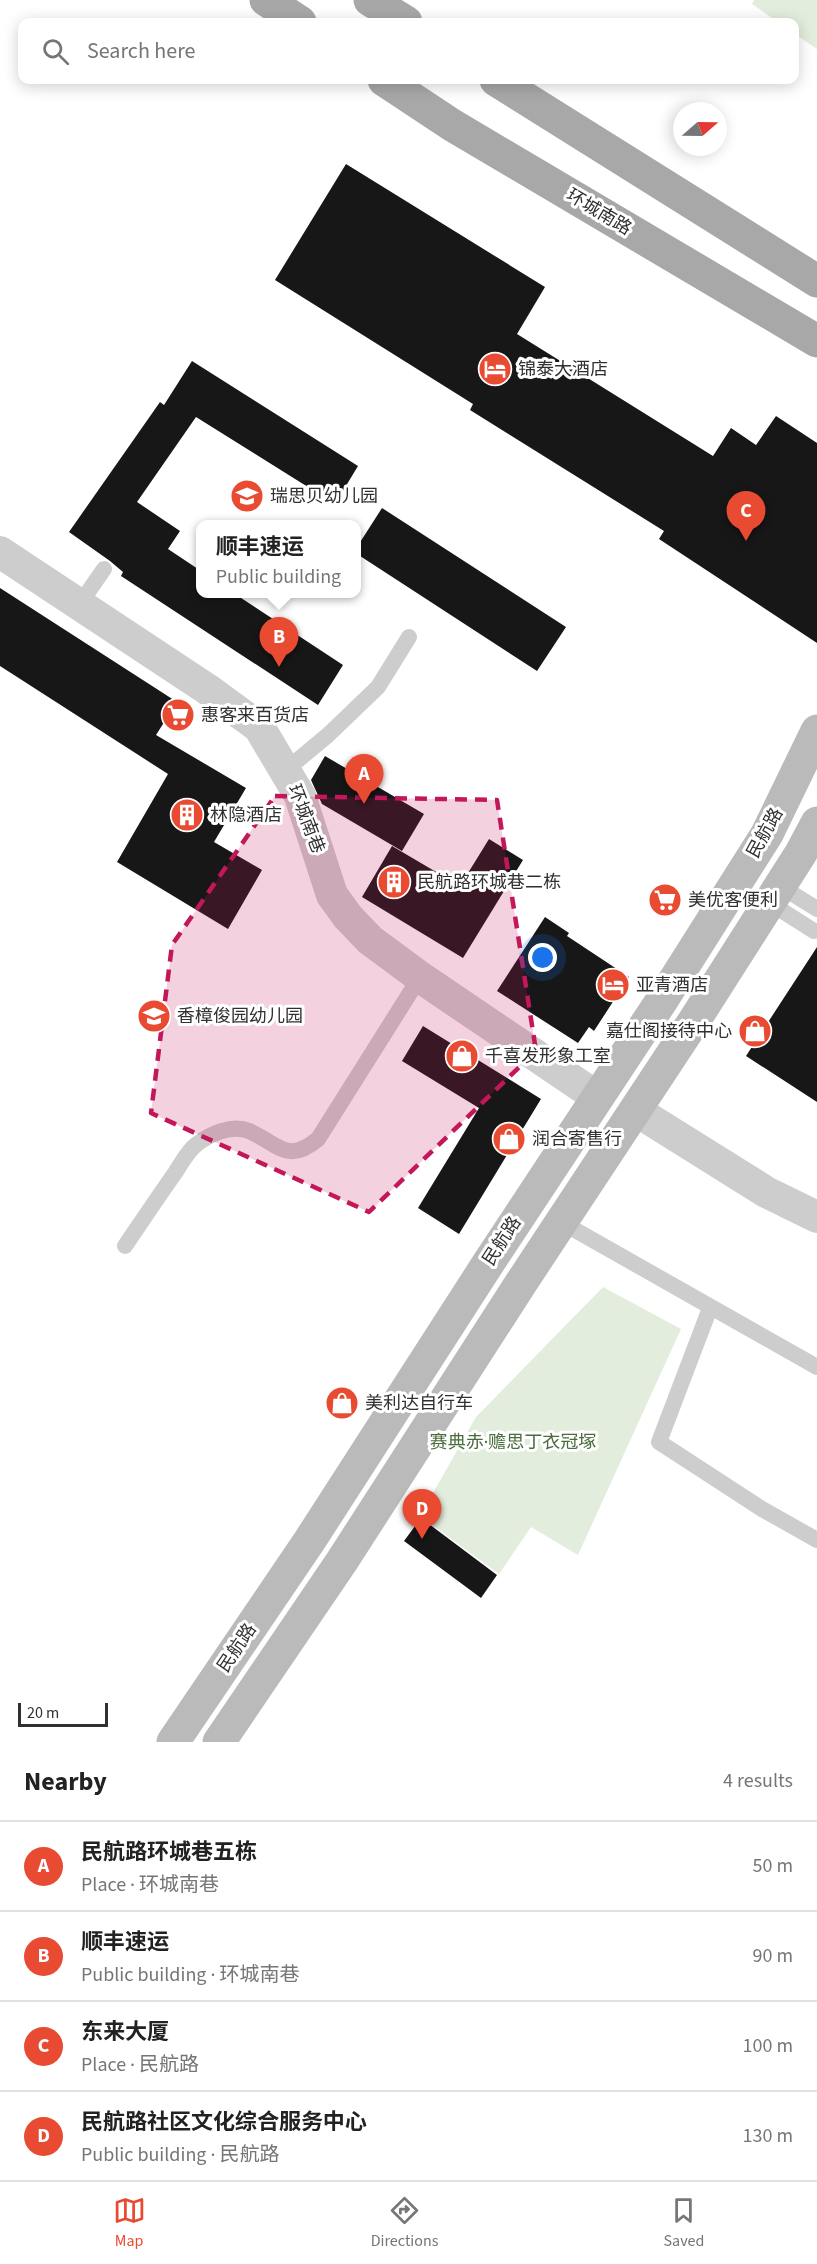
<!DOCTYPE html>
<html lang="en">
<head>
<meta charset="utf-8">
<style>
  body { margin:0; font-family:"Source Sans 3","Noto Sans SC",sans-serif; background:#f6f6f6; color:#222 }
  .compass { position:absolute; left:673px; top:102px; width:54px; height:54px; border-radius:50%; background:#fff; box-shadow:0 3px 15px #0003; rotate:70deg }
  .scale { position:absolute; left:18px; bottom:15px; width:90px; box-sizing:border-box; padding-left:6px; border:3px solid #303030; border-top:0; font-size:16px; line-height:21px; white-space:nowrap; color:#303030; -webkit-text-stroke:4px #fff; paint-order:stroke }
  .you { position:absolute; left:543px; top:958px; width:21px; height:21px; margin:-15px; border:4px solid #fff; border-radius:50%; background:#1a73e8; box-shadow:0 0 0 9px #1a73e833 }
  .badge { display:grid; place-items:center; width:39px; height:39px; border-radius:50%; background:#e84b31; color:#fff; font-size:20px; font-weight:700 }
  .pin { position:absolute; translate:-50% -50px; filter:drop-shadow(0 2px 3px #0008) }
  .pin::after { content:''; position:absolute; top:32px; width:21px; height:18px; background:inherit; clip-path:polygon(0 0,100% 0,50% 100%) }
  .popup { position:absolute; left:196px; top:520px; width:165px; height:78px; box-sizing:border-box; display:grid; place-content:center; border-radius:12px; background:#fff; filter:drop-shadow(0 2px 4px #0005); font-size:20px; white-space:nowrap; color:#767676 }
  .popup b { font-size:22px; color:#222 }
  .popup::after { content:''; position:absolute; left:50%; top:100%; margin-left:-12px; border:12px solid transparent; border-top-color:#fff }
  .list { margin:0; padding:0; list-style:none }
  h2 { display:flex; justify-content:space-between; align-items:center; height:78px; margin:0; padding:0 24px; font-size:26px }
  h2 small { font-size:20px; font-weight:400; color:#767676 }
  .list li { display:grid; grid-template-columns:39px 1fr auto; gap:18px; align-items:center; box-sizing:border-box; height:90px; padding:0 24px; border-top:2px solid #e0e0e0 }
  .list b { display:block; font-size:22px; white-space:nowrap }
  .list p { margin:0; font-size:20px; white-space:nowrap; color:#767676 }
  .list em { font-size:20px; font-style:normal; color:#767676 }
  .icon { flex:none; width:33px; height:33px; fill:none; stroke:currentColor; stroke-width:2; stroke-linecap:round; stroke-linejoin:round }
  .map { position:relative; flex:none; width:817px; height:1742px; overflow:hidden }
  .search { position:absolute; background:#fff; box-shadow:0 3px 15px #0003; left:18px; right:18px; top:18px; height:66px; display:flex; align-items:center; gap:15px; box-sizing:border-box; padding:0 21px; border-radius:12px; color:#767676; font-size:22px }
  .sheet { height:438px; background:#fff }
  nav { display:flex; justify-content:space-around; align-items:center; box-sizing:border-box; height:84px; border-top:2px solid #e0e0e0; background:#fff; font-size:16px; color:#767676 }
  nav a { display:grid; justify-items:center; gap:3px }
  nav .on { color:#e84b31 }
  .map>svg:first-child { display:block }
</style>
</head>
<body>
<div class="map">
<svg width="817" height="1742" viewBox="0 0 817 1742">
  <rect width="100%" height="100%" fill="#fff"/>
  <path fill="#e2eddd" d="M 754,0 L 817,0 L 817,49 L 795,34 L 794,22 L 778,22 L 752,4 Z
    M 603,1287 L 681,1329 L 578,1555 L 531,1527 L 499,1574 L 420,1516 L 476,1417 Z"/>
  <path fill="#171717" d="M 346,164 L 545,287 L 517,334 L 713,456 L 731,428 L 756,445 L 776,416 L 817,443 L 817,643 L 659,539 L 664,531 L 470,410 L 473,404 L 275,280 Z
    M 192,361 L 358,466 L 335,504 L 196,417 L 137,502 L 180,531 L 168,549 L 201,571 L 201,594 L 235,594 L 343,665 L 318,705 L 121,576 L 123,572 L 110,561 L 69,532 L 160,402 L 164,405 Z
    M 382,508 L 566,627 L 537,671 L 357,554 L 357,547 Z
    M 0,588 L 177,702 L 156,735 L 246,788 L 214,842 L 262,870 L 228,929 L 117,862 L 168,774 L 0,666 Z
    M 325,756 L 424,814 L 402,851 L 322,804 L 311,780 Z
    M 489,839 L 523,860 L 463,958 L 362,897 L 392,846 L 460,886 Z
    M 545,917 L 569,933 L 567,936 L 629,977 L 594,1031 L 589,1027 L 578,1043 L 497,991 Z
    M 817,947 L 817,1102 L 746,1056 Z
    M 423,1026 L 541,1099 L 459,1234 L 418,1208 L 479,1108 L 402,1061 Z
    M 421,1518 L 497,1575 L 481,1598 L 404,1541 Z"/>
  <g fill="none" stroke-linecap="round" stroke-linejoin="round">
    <path stroke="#cdcdcd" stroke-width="16" d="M 79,605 L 104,569
      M 286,770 L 328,735 L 378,687 L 409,637
      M 780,886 L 817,909
      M 770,903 L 814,931
      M 561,1222 L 817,1367
      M 125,1246 C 142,1221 158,1197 175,1173 C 181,1164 188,1150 197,1144 C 210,1134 232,1124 249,1131 C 277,1143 287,1165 318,1139 L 420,977
      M 710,1308 L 659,1442 L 762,1509 L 817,1540"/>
    <path stroke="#cdcdcd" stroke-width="32" d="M 0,552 L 207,689 L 259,727 L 300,796 L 332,895 L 348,917 L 370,940 L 420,977 L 597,1097
      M 635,1110 L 766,1192 L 817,1217"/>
    <path stroke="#bababa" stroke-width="33" d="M 173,1742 L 310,1540 L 489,1262 L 662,1000 L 767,834 L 817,731
      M 219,1742 L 342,1561 L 521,1283 L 694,1021 L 801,853 L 817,823"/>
    <path stroke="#a8a8a8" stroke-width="33" d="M 266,0 L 300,22
      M 370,0 L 406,22
      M 384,80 L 452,125 L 817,341
      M 496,80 L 817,281"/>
  </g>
  <path fill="#c2185b" fill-opacity="0.2" stroke="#c2185b" stroke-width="4.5" stroke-dasharray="12 8" stroke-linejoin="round" d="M 275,796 L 497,800 L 536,1051 L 369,1212 L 151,1113 L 172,945 Z"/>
  <defs>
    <g id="hotel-disc" transform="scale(1.725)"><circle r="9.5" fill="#e84b31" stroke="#fff"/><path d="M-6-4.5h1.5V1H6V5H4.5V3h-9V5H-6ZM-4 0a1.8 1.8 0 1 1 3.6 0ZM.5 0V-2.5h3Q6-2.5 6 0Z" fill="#fff"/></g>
    <g id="school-disc" transform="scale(1.725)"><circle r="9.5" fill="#e84b31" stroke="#fff"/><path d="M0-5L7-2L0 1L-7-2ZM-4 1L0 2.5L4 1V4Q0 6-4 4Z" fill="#fff"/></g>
    <g id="supermarket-disc" transform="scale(1.725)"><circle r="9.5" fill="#e84b31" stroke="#fff"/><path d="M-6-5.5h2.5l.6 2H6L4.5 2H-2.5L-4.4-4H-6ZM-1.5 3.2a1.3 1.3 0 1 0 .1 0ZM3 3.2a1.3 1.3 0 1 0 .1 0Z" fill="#fff"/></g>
    <g id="building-disc" transform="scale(1.725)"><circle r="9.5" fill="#e84b31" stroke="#fff"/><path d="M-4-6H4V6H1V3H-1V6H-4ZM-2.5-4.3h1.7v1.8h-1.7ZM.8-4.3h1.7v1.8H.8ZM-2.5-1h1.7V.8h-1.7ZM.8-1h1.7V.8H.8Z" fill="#fff"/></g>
    <g id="shop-disc" transform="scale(1.725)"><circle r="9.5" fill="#e84b31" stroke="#fff"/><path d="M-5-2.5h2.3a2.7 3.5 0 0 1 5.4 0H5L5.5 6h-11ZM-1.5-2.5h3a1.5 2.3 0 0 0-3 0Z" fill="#fff"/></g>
  </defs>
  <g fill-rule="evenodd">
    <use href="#hotel-disc" x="495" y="369"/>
    <use href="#school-disc" x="247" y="496"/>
    <use href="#supermarket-disc" x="178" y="715"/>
    <use href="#building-disc" x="187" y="815"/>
    <use href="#building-disc" x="394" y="882"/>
    <use href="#supermarket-disc" x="665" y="900"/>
    <use href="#hotel-disc" x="613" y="985"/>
    <use href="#school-disc" x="154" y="1016"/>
    <use href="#shop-disc" x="755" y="1031"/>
    <use href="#shop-disc" x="462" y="1056"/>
    <use href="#shop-disc" x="509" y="1139"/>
    <use href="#shop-disc" x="342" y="1403"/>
  </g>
  <g text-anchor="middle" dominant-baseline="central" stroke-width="6" stroke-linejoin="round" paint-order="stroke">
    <g font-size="18" fill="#303030" stroke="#fff">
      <text transform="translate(599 212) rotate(31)">环城南路</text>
      <text transform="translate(306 819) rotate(69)">环城南巷</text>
      <text transform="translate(765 833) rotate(-61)">民航路</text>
      <text transform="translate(502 1241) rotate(-57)">民航路</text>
      <text transform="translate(237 1648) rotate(-56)">民航路</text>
    </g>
    <g font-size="18" fill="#303030" stroke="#fff" text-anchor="start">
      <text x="518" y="369">锦泰大酒店</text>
      <text x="270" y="496">瑞思贝幼儿园</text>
      <text x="201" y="715">惠客来百货店</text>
      <text x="210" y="815">林隐酒店</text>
      <text x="417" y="882">民航路环城巷二栋</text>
      <text x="688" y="900">美优客便利</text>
      <text x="636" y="985">亚青酒店</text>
      <text x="177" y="1016">香樟俊园幼儿园</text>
      <text x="732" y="1031" text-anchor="end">嘉仕阁接待中心</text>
      <text x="485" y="1056">千喜发形象工室</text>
      <text x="532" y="1139">润合寄售行</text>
      <text x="365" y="1403">美利达自行车</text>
    </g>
    <g font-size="18" fill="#486c3c" stroke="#fff">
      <text x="513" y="1442">赛典赤·赡思丁衣冠塚</text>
    </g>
  </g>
</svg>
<svg class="compass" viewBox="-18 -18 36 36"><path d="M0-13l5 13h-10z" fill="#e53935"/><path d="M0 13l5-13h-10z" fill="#767676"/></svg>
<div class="scale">20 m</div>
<div class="you"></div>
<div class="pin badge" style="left:364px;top:804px">A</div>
<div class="pin badge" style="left:279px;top:667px">B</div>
<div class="popup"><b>顺丰速运</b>Public building</div>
<div class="pin badge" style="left:746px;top:541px">C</div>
<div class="pin badge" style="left:422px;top:1539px">D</div>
<div class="search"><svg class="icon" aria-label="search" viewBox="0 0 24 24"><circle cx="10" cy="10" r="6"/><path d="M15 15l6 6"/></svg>Search here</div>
</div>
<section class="sheet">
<h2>Nearby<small>4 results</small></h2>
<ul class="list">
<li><span class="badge">A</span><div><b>民航路环城巷五栋</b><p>Place · 环城南巷</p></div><em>50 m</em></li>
<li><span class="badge">B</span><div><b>顺丰速运</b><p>Public building · 环城南巷</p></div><em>90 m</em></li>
<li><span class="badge">C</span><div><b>东来大厦</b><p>Place · 民航路</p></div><em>100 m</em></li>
<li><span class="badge">D</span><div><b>民航路社区文化综合服务中心</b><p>Public building · 民航路</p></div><em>130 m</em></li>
</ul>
</section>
<nav>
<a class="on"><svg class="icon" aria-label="map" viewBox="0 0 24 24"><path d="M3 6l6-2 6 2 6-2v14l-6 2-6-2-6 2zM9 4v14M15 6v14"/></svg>Map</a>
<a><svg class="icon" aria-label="directions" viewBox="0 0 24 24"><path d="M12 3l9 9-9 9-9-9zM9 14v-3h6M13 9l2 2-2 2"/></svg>Directions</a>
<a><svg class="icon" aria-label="saved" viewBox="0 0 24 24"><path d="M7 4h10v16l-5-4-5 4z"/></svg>Saved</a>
</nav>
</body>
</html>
